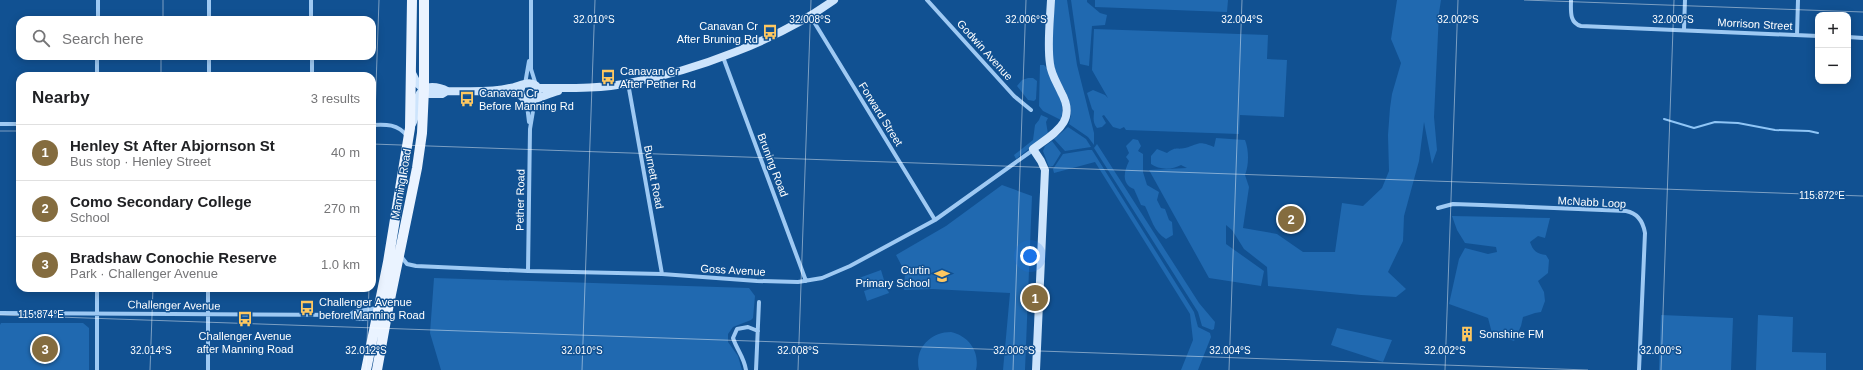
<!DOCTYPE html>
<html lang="en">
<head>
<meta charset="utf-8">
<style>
  body { margin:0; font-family:Arial,sans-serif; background:#f2f2f2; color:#202124 }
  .controls { position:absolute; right:12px; top:12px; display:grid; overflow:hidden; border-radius:8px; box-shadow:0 2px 10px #0003 }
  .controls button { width:36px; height:36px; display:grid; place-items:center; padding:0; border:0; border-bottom:1px solid #e0e0e0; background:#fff; color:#202124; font:20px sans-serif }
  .you { position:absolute; left:1030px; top:256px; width:14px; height:14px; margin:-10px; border:3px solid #fff; border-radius:50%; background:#1a73e8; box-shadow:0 0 0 6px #1a73e833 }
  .badge { display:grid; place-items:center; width:26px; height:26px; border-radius:50%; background:#846c3f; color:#fff; font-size:13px; font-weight:700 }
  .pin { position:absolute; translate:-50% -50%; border:2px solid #fff; box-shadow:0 1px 4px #0006 }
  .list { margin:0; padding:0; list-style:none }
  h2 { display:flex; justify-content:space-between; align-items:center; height:52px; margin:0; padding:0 16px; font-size:17px }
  h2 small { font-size:13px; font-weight:400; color:#757577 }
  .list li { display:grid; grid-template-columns:26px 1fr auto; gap:12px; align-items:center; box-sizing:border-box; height:56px; padding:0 16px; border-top:1px solid #e0e0e0 }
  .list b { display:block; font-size:15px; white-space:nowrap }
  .list p { margin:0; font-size:13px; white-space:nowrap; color:#757577 }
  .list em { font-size:13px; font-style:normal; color:#757577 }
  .icon { flex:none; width:22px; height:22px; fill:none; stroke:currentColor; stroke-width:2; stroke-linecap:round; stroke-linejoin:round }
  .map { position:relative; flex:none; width:1863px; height:370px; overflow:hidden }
  .search { position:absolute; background:#fff; box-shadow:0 2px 10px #0003; left:16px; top:16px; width:360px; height:44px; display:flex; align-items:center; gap:10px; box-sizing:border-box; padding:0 14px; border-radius:12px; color:#757577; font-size:15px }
  .panel { position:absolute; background:#fff; box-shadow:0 2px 10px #0003; left:16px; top:72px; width:360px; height:220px; border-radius:12px }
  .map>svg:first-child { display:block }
</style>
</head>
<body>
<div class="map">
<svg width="1863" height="370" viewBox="0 0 1863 370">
  <rect width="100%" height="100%" fill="#115192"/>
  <path fill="#2069b0" d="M 1055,0 L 1067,0 L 1077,65 L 1094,133 L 1094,145 L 1088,137 L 1069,124 C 1077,97 1058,87 1053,63 C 1050,46 1054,17 1055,0 Z
    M 1071,0 L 1087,0 L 1087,2 L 1100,13 L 1107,15 L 1105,25 L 1092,26 L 1089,66 L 1080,64 Z
    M 1095,0 L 1228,0 L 1227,12 L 1095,7 Z
    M 1397,0 L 1441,0 L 1439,13 L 1434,117 L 1437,150 L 1432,164 L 1424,122 L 1419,161 L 1404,216 L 1403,241 L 1388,272 L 1406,289 L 1396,297 L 1361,295 L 1268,286 L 1267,267 L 1244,249 L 1232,230 L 1226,225 L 1226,244 L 1264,271 L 1261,286 L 1209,278 L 1149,170 L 1187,168 L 1181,165 C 1172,170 1159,170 1151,164 L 1151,156 L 1157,149 L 1167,153 C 1177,146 1176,150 1185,148 C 1199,144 1198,140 1214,147 L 1216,138 L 1245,140 C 1249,150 1249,165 1245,175 L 1249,187 L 1243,228 L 1277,234 L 1303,252 L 1335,252 L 1342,203 L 1363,206 L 1382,188 L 1389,171 L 1388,135 L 1390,108 L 1392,94 L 1401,63 L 1391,39 Z
    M 1094,29 L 1268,35 L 1267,59 L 1287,60 L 1284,117 L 1240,115 L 1239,134 L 1126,130 L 1124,127 L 1120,129 L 1113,127 L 1104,115 L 1102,116 L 1106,123 L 1102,127 L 1097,128 C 1092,122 1094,116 1094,111 L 1092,109 L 1087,93 L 1093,90 L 1105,95 L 1108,98 L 1092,70 Z
    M 1040,65 L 1044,65 L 1047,68 C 1054,84 1066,101 1061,120 L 1043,111 L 1039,106 Z
    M 1028,78 L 1033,78 L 1037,81 L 1036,99 L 1034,101 L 1028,100 L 1017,86 L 1022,80 Z
    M 1041,115 L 1048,118 L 1046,122 L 1048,134 L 1016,159 L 1014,155 L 1033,140 L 1035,125 L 1039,120 Z
    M 1068,127 L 1086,139 L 1091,147 L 1065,151 L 1054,139 Z
    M 1133,139 L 1138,140 L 1141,146 L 1138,151 L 1143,154 L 1143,172 L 1147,185 L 1159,192 L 1157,200 L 1161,208 L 1165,209 L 1169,220 L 1172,222 L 1173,235 L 1166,239 C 1154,232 1151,218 1145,206 L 1141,205 L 1134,189 C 1121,184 1124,171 1129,161 L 1126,157 L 1129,153 L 1126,146 Z
    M 1052,141 L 1061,153 L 1053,166 L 1049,167 L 1043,151 L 1045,146 Z
    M 1097,144 L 1199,303 L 1215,322 L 1214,329 L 1212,330 L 1202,326 L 1198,312 L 1094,148 Z
    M 1088,150 L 1092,150 L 1194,312 L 1198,327 L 1210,333 L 1211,337 L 1198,370 L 1181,370 L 1193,340 L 1190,314 L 1095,162 L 1054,173 L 1053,169 L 1063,154 Z
    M 1002,185 L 1032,196 L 1025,370 L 1003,370 L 1010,293 L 932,289 L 904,290 L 905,272 L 896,255 L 946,226 Z
    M 1452,216 L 1550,218 L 1545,238 L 1538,236 L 1530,242 C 1533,251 1537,254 1546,255 L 1549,260 L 1548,273 L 1538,281 L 1544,292 L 1545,301 L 1541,312 L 1535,313 L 1523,317 L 1521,326 L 1514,341 L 1492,333 L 1488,318 L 1449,304 L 1459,259 L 1465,248 L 1488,254 L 1497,252 L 1496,247 L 1465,243 L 1457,230 Z
    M 881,270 L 884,280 L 863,288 L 859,278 Z
    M 434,278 L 749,288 L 755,296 L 753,318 L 751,320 L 733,327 L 728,334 L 728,342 L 738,356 L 742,370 L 441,370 L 430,333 Z
    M 885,284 L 889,293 L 867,301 L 864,291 Z
    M 1661,315 L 1733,318 L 1731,370 L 1659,370 Z
    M 1758,315 L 1793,317 L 1792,352 L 1826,353 L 1826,370 L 1756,370 Z
    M 1,323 L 83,323 L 89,328 L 89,370 L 0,370 L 0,325 Z
    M 1337,328 L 1392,340 L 1383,362 L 1331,345 Z
    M 951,332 C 969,336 980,352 976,370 L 919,370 C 914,349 930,332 951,332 Z"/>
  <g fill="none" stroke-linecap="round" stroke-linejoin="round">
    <path stroke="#8fc5f6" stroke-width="2" d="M 1664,119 L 1694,128 L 1715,122 L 1738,123 L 1775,130 L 1809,131 L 1818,133"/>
    <path stroke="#9ec9f3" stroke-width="4" d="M 209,0 L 209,20
      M 311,0 L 311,20
      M 531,0 L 531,69 L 536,85
      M 927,0 L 1014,96 L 1031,110
      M 1571,0 C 1571,10 1569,23 1581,26 L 1818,36
      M 811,17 L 935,220
      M 98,20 L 98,0
      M 1684,29 L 1685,0
      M 1797,35 L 1798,0
      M 1848,37 L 1863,38
      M 209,56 L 209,76
      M 312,56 L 312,76
      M 723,57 L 806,281
      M 97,76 L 97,56
      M 628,83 L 662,274
      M 525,84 L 529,61
      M 524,102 L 527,105 L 529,122
      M 0,124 L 20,124
      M 372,125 C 386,124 398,124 407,136
      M 1438,208 L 1453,204 L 1482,205 L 1626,211 C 1637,213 1643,221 1645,233 L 1639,370
      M 400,255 L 407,264 L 416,266 L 528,271 L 662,274 L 757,281 L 798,282 L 822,278 L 850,266 L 935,220 L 1033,150
      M 528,271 L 530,129 L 535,99
      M 97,288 L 97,370
      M 0,313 L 349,315 L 354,312 L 377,308
      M 349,315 C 356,321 367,319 376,317
      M 208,370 L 208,288
      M 746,370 C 744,357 737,350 733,338 L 737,329 L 748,327 L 758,331
      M 756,370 L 759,302"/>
    <path stroke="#cde4fc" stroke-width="8" d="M 411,71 L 417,83 L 429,94 L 442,94 L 447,91
      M 522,85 L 520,91 L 521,96 L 527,101 C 532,101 550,93 558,91
      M 538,88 C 568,88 600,89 629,83 C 695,71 780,39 834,0
      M 412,124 C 419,113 412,87 432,87 C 439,87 442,88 447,91 C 468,91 489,93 510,88 C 519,87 531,78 538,88 L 537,97
      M 1036,370 L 1045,170 L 1041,161 L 1033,149 C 1054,133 1078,122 1061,92 C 1057,83 1051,74 1050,64 C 1047,44 1050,21 1051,0"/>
    <path stroke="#eaf3ff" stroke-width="10" d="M 366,370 L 388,262 L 410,128 L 412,0
      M 377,370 L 388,309 L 417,168 L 422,133 L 424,89 L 424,0"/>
  </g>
  <path fill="none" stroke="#fff" stroke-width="1" stroke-opacity="0.45" d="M 1524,0 L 1863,12M 163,20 L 163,0M 161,76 L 161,56M 0,131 L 20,131M 372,144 L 1863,196M 372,201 L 379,0M 0,315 L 1588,370M 150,370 L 153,288M 366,370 L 369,288M 582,370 L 595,0M 798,370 L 811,0M 1013,370 L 1026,0M 1229,370 L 1242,0M 1445,370 L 1458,0M 1661,370 L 1674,0"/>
  <defs>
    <g id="bus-bare" transform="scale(1.2)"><path d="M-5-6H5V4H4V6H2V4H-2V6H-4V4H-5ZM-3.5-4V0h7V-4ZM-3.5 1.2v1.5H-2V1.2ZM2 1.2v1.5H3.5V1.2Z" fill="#ffc860" stroke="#115192" stroke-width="2.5" paint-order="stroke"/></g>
    <g id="school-bare" transform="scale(1.2)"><path d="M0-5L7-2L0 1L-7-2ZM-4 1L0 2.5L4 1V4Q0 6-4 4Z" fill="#ffc860" stroke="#115192" stroke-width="2.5" paint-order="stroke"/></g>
    <g id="building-bare" transform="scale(1.2)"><path d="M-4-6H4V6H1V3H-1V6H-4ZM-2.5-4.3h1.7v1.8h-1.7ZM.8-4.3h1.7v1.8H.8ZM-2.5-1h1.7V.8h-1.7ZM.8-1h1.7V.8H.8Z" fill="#ffc860" stroke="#115192" stroke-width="2.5" paint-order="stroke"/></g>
  </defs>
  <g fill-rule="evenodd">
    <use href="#bus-bare" x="770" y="32"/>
    <use href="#bus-bare" x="608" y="77"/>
    <use href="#bus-bare" x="467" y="99"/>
    <use href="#school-bare" x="942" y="276"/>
    <use href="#bus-bare" x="307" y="308"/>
    <use href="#bus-bare" x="245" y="319"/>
    <use href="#building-bare" x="1467" y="334"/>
  </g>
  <g text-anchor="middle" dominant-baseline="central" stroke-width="3" stroke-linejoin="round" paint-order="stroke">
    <g font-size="11" fill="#fff" stroke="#115192">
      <text transform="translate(1755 24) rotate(3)">Morrison Street</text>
      <text transform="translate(985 50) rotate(48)">Godwin Avenue</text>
      <text transform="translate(881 114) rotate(58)">Forward Street</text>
      <text transform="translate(773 165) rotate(69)">Bruning Road</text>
      <text transform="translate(654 177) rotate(79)">Burnett Road</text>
      <text transform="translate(401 184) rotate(-80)">Manning Road</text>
      <text transform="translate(520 200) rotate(-89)">Pether Road</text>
      <text transform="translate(1592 202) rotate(3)">McNabb Loop</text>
      <text transform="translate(733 270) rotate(3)">Goss Avenue</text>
      <text transform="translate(174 305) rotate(1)">Challenger Avenue</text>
    </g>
    <g font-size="11" fill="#fff" stroke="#115192" text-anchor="start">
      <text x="758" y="26" text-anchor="end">Canavan Cr<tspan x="758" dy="13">After Bruning Rd</tspan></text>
      <text x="620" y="71">Canavan Cr<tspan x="620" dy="13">After Pether Rd</tspan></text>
      <text x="479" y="93">Canavan Cr<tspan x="479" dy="13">Before Manning Rd</tspan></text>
      <text x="930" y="270" text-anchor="end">Curtin<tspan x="930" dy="13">Primary School</tspan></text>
      <text x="319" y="302">Challenger Avenue<tspan x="319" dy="13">before Manning Road</tspan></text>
      <text x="1479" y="334">Sonshine FM</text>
      <text x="245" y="336" text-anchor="middle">Challenger Avenue<tspan x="245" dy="13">after Manning Road</tspan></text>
    </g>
  </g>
  <g font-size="10" text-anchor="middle" fill="#fff" stroke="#115192" stroke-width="3" stroke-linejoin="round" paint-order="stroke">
    <text x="594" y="23">32.010°S</text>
    <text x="810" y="23">32.008°S</text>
    <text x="1026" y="23">32.006°S</text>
    <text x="1242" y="23">32.004°S</text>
    <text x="1458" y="23">32.002°S</text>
    <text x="1673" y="23">32.000°S</text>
    <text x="1822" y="199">115.872°E</text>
    <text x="41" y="318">115.874°E</text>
    <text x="151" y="354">32.014°S</text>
    <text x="366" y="354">32.012°S</text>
    <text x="582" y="354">32.010°S</text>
    <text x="798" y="354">32.008°S</text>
    <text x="1014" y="354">32.006°S</text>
    <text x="1230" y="354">32.004°S</text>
    <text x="1445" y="354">32.002°S</text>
    <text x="1661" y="354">32.000°S</text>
  </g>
</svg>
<div class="controls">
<button>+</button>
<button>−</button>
</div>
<div class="you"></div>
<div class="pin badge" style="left:1035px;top:298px">1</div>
<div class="pin badge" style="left:1291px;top:219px">2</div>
<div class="pin badge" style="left:45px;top:349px">3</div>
<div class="search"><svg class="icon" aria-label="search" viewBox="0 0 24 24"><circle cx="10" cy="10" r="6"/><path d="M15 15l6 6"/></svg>Search here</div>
<section class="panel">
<h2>Nearby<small>3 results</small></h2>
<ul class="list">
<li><span class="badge">1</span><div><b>Henley St After Abjornson St</b><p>Bus stop · Henley Street</p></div><em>40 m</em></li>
<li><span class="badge">2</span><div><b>Como Secondary College</b><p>School</p></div><em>270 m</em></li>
<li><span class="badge">3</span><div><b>Bradshaw Conochie Reserve</b><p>Park · Challenger Avenue</p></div><em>1.0 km</em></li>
</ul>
</section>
</div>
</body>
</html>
